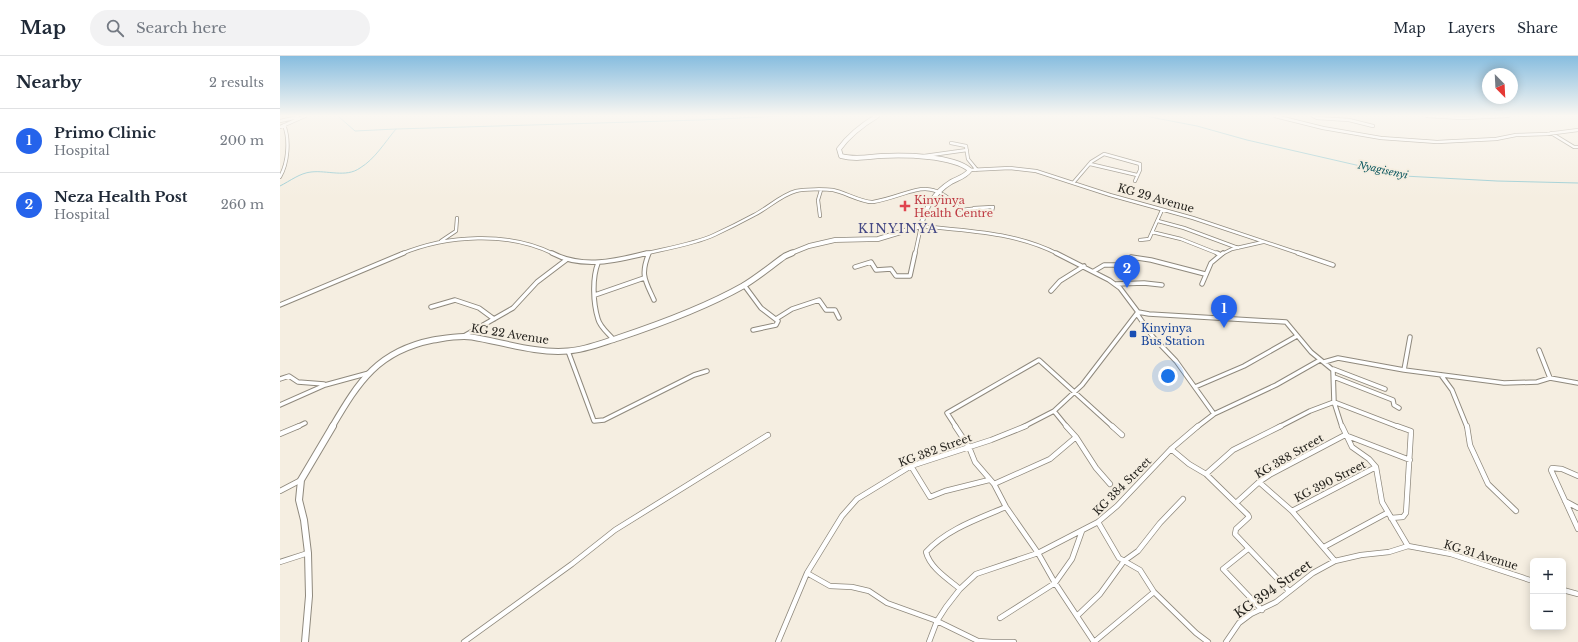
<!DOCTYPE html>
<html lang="en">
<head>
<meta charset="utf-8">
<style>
  body { margin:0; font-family:"Libre Baskerville",serif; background:#f2f2f3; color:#1f2937 }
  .controls { position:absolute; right:12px; bottom:12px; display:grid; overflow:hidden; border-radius:6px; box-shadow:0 2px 10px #0003 }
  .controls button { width:36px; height:36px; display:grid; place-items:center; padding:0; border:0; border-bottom:1px solid #e0e1e3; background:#fff; color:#1f2937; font:20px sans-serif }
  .compass { position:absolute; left:1202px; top:12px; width:36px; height:36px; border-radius:50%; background:#fff; box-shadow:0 2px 10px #0003; rotate:156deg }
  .you { position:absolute; left:888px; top:320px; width:14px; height:14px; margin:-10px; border:3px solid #fff; border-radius:50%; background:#1a73e8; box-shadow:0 0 0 6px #1a73e833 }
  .badge { display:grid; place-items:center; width:26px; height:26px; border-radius:50%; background:#2563eb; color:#fff; font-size:13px; font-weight:700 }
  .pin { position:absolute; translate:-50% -33px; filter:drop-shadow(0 1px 2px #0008) }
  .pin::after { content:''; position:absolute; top:21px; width:14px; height:12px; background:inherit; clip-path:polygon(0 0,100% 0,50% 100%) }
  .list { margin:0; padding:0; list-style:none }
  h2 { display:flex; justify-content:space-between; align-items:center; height:52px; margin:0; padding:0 16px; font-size:17px }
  h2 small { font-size:13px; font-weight:400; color:#747a83 }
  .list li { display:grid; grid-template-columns:26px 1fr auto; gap:12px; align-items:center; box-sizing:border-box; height:64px; padding:0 16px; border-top:1px solid #e0e1e3 }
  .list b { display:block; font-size:15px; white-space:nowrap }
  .list p { margin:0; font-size:13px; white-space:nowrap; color:#747a83 }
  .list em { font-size:13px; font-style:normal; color:#747a83 }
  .icon { flex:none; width:22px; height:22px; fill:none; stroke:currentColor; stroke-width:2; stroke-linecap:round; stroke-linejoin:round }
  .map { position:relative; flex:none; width:1298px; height:586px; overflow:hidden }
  header { display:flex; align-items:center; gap:24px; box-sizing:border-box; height:56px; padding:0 20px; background:#fff; border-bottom:1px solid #e0e1e3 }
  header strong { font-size:19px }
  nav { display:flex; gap:22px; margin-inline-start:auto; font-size:14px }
  .search { width:280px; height:36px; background:#f2f2f3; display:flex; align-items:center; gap:10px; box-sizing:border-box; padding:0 14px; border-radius:22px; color:#747a83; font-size:15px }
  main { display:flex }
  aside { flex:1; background:#fff }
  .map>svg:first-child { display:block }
</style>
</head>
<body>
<header>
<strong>Map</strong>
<div class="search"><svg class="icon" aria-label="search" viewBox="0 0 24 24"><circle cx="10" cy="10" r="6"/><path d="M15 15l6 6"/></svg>Search here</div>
<nav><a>Map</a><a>Layers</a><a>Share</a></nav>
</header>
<main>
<aside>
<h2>Nearby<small>2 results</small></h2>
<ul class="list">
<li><span class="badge">1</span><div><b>Primo Clinic</b><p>Hospital</p></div><em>200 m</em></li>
<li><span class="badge">2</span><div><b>Neza Health Post</b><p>Hospital</p></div><em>260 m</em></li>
</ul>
</aside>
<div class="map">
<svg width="1298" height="586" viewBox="0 0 1298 586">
  <rect width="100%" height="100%" fill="#f5eee1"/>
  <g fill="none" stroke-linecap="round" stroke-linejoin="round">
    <path stroke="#97cbd2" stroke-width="1" d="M 58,60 L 75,75 L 116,73
      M 865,60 L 917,70 L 967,84 L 1124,120 L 1217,125 L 1298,127
      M 0,130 C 10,125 20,117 31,116 C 47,114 66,122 80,112 C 95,103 105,86 116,73 L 420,64 L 500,60"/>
    <g stroke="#8f897d" stroke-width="4">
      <path id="street-far2" d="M 995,60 L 1043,72 L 1101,82 L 1157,86 L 1216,83 L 1236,79 L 1267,78 L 1298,74
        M 1033,60 L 1037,62 L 1069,64 L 1093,70
        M 1147,60 L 1182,62 L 1228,60
        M 0,65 L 18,61
        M 0,71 L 25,60
        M 1271,77 L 1294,91 L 1298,91
        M 671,87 L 686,90 L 688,103 L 697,114
        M 644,100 L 687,94
        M 810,108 L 857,119
        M 690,114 L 730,112 L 756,115 L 830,139 L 913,162 L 1021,198
        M 0,121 C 8,107 10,84 4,69
        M 793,127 L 811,106 L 824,98 L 860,108 L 860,114 L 855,125
        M 540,160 L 538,144 L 541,134
        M 878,165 L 904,172 L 958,192
        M 872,176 L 901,183 L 939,198
        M 860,184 L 869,183 L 882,154
        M 161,185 L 176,175 L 177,162
        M 121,198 C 167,179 229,175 274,198
        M 363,198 C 384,193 415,188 434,179 C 447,173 461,166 474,159 C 488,152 501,139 516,135 C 524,133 545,133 553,134 C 564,136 583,147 593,146 C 633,139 648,117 681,154 L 699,152 L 712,155 L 713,151 L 694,152
        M 635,198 L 641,170 C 688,175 735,176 778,198
        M 942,198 L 952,193 L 983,186"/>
    </g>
    <g stroke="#8f897d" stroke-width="5.5">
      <path id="street-far1" d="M 272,197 C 302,213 336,205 367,197
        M 369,197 C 360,219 365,224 374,244
        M 776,197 L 829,224 L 840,232 L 858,256 L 869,258 L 1006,266 L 1031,296 L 1053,314 L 1054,346 L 1062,371
        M 937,197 L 939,198
        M 1018,197 L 1053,209
        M 318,207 C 312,222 313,247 318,263 C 320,271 328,277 333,283
        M 575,211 L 591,206 L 596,214 L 611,213 L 616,220 L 630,220 L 635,197
        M 814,215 L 824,209 L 843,209 L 851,201 L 871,204 L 925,218
        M 836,228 L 864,227 L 882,229
        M 922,228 L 931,207 L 943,197
        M 464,229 L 481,252 L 498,265 L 496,269 L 473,274
        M 771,235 L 780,225 L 804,210
        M 315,239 L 364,222
        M 0,249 L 124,197
        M 151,251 L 175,244 L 199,252 L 214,263
        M 857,258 L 873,281 L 896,305 L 934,358
        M 496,263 L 512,253 L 539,244 L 546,254 L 555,254 L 559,262
        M 184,280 L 233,252 L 257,226 L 286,204
        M 1259,294 L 1270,322
        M 288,295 L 314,365 L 324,364 L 414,319 L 427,315
        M 1044,306 L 1058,302 L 1124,314 L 1224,327 L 1257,326 L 1270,322 L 1298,327
        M 1053,313 L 1105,333
        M 1124,314 L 1130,281
        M 1161,319 L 1172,334 L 1187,371
        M 1054,321 L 1113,344 L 1114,349 L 1119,352
        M 0,323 L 9,320 L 18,326 L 44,328
        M 915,331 L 964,310 L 1017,280
        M 0,349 L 45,329 L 89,317
        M 774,355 L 787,371
        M 17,371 L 25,367
        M 676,371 L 667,357 L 759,304 L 833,371
        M 743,371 L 774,355 L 802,329 L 858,256
        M 917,371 L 934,358 L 996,329 L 1040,304
        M 999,371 L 1030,355 L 1054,346 L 1119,371"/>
    </g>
    <g stroke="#8f897d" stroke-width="6">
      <path id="street" d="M 675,370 L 689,391 L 695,406 L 714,428 L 726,451 L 758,497 L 775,527 L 814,586
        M 832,370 L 842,379
        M 1062,370 L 1072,391 L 1089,403 L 1096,411 L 1102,446 L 1128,490 L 1171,498 L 1253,525
        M 1187,370 L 1190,389 L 1208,428 L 1236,455
        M 0,378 L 19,370
        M 796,381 L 816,412 L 830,428
        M 891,393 L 909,408 L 926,418 L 968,459 L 969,461 L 956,473 L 955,478 L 1009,535
        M 631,410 L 650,441 L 665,435 L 709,424
        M 926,418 L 953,394 L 1001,370
        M 1298,420 L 1282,413 L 1272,412 L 1271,414 L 1298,473
        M 979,426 L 1012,455 L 1055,505
        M 714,428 L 770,403 L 796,381 L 786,370
        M 0,435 L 21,424
        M 1285,445 L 1298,452
        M 956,447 L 979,426 L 991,418 L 1065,379 L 1130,404
        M 1012,455 L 1096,411
        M 1111,462 L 1123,461 L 1126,457 L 1131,375 L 1117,370
        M 818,466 L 839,502 L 860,514 L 874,536 L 916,577 L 928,586
        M 1044,491 L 1107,457
        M 968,493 L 943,513 L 982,554
        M 0,506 L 28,497
        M 527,517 L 550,530 L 572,531 L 589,535 L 607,547 L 657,565 L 698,585 L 712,586
        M 680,533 C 668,523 650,512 646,496 C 667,473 698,463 726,451
        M 1283,534 L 1298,538
        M 797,560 L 820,538 L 844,505 L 858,495 L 880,467 L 903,443
        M 720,562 L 775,527 L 792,503 L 802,475
        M 184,586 L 292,508 L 335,474 L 488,379
        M 498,586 L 527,517 L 562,460 L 577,443 L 631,410 L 711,384 L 746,370
        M 649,586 L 657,565 L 666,551 L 680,533 L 696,518 L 758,497 L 818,466 L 837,450 L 891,393 L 918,370
        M 713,586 L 734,586
        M 814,586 L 874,536
        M 946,586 L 959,567 L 971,558 L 996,546 L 1033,517 L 1055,505 L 1081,499 L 1109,496 L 1128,490"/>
    </g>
    <g stroke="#8f897d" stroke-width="5.5">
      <path id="secondary-far2" d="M 509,198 L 529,190 L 555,184 L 598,183 L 641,170 C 645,152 655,136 671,126 C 678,122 685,121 690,114 C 672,99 624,99 601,100 C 588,101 575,104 561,100 L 559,93 C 569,79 582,69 597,60"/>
    </g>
    <g stroke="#8f897d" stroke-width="7">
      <path id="secondary-far1" d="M 52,371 C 79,325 98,295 153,284 C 166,282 179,279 192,281 C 222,286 258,298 288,295 C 305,294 322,287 338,282 C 380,268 424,252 463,230 C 478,221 491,210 505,200 L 512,197"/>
    </g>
    <g stroke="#8f897d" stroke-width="8">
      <path id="secondary" d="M 25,586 L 29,540 L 28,497 L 24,464 L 19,444 L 21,424 L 53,370"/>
    </g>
    <use href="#street-far2" stroke="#fff" stroke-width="2.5"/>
    <use href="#street-far1" stroke="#fff" stroke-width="3.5"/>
    <use href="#street" stroke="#fff" stroke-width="4.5"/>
    <use href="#secondary-far2" stroke="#fff" stroke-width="4"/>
    <use href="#secondary-far1" stroke="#fff" stroke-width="5"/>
    <use href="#secondary" stroke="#fff" stroke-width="6"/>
  </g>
  <linearGradient id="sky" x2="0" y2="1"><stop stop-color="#87bddf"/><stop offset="0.42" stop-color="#faf7f2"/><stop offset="1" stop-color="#faf7f2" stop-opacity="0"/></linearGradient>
  <rect width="1298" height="142" fill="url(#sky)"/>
  <path fill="#e0444e" stroke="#f5eee1" stroke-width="1.5" d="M623 144h4v4h4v4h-4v4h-4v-4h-4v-4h4z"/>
  <rect fill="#1a4fb4" stroke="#f5eee1" stroke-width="1.5" x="849" y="274" width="8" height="8" rx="2"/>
  <g text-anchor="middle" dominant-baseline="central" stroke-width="4" stroke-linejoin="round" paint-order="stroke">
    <g font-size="10" font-style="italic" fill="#0b575f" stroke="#f5eee1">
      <text transform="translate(1103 114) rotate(12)">Nyagisenyi</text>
    </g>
    <g font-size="11" fill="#26241f" stroke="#f5eee1">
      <text transform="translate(876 142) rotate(16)">KG 29 Avenue</text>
      <text transform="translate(230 278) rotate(9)">KG 22 Avenue</text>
      <text transform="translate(655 394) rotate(-20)">KG 382 Street</text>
      <text transform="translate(1009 400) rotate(-30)">KG 388 Street</text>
      <text transform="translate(1050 425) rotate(-27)">KG 390 Street</text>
      <text transform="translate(842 430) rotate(-45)">KG 384 Street</text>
      <text transform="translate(1201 499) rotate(17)">KG 31 Avenue</text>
    </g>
    <g font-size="11" fill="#be3a42" stroke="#f5eee1" text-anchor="start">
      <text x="634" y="144">Kinyinya<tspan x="634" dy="13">Health Centre</tspan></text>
    </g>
    <g font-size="11" fill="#164399" stroke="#f5eee1" text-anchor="start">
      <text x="861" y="272">Kinyinya<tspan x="861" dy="13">Bus Station</tspan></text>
    </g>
    <g font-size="13" letter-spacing="1" fill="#434784" stroke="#f5eee1">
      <text x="618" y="172">KINYINYA</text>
    </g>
    <g font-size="13" fill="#26241f" stroke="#f5eee1">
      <text transform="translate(993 533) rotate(-35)">KG 394 Street</text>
    </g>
  </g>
</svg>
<div class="controls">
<button>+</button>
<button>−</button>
</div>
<svg class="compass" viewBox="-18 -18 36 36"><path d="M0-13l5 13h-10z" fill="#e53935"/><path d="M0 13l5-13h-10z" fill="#747a83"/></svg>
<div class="you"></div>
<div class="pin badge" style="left:944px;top:272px">1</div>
<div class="pin badge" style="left:847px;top:232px">2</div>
</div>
</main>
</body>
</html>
